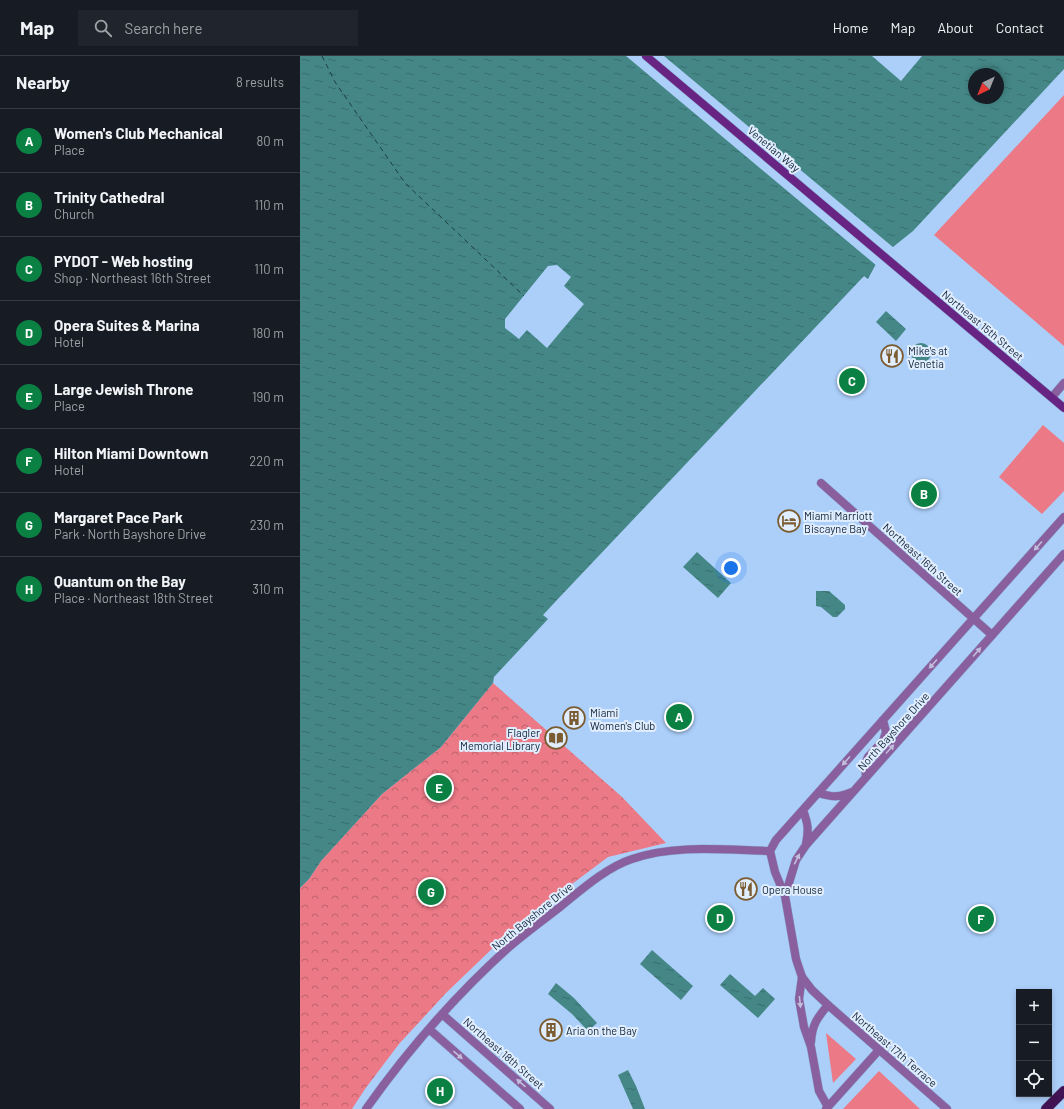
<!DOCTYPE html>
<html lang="en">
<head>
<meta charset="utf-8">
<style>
  body { margin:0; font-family:Barlow,sans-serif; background:#20242c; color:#f1f3f6 }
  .controls { position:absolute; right:12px; bottom:12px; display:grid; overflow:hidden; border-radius:0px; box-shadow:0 2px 6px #0003 }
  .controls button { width:36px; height:36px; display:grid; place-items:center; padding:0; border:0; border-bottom:1px solid #363941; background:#171b24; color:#f1f3f6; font:20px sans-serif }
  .compass { position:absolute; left:668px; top:12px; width:36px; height:36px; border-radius:50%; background:#171b24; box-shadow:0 2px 6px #0003; rotate:223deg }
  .you { position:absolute; left:431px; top:512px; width:14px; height:14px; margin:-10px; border:3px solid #fff; border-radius:50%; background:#1a73e8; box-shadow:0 0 0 6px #1a73e833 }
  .badge { display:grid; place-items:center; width:26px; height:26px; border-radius:50%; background:#0b8043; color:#fff; font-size:13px; font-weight:700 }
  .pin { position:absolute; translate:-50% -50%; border:2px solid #fff; box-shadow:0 1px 4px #0006 }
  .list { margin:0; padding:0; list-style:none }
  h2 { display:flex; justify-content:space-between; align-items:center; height:52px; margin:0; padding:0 16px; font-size:17px }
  h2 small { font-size:13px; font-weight:400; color:#9ea1a6 }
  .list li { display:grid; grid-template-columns:26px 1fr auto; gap:12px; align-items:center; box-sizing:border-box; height:64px; padding:0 16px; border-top:1px solid #363941 }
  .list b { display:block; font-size:15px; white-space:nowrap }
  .list p { margin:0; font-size:13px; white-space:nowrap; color:#9ea1a6 }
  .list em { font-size:13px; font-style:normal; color:#9ea1a6 }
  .icon { flex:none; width:22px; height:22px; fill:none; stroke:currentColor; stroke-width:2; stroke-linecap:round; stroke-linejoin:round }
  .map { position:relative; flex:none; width:764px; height:1053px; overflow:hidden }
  header { display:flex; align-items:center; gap:24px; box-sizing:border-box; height:56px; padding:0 20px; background:#171b24; border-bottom:1px solid #363941 }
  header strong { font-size:19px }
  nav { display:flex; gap:22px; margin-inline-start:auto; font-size:14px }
  .search { width:280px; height:36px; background:#20242c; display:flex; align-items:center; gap:10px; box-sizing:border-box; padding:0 14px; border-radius:0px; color:#9ea1a6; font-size:15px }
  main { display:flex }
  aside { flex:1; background:#171b24 }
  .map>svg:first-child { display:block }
</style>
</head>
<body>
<header>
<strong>Map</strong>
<div class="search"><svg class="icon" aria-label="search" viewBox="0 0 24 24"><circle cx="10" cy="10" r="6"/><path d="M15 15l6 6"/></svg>Search here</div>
<nav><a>Home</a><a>Map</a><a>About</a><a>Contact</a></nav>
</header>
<main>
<aside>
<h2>Nearby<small>8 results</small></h2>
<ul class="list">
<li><span class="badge">A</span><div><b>Women's Club Mechanical</b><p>Place</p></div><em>80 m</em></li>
<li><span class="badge">B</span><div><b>Trinity Cathedral</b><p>Church</p></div><em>110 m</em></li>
<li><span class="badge">C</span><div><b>PYDOT - Web hosting</b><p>Shop · Northeast 16th Street</p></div><em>110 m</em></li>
<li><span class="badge">D</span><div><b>Opera Suites &amp; Marina</b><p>Hotel</p></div><em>180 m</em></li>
<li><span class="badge">E</span><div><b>Large Jewish Throne</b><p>Place</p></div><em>190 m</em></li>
<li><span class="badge">F</span><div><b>Hilton Miami Downtown</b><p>Hotel</p></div><em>220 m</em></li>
<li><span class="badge">G</span><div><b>Margaret Pace Park</b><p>Park · North Bayshore Drive</p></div><em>230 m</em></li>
<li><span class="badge">H</span><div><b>Quantum on the Bay</b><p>Place · Northeast 18th Street</p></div><em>310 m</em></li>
</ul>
</aside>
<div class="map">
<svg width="764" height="1053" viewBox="0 0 764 1053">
  <defs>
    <pattern id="forest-crowns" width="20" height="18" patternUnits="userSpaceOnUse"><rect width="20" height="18" fill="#ec7986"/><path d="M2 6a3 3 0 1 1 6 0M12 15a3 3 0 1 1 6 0" fill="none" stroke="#be636e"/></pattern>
    <pattern id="water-ripples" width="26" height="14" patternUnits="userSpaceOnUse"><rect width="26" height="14" fill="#448786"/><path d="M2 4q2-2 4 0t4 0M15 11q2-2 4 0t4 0" fill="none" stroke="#376e6e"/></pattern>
  </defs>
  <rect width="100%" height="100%" fill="#accffa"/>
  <path fill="#ec7986" d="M 764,39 L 764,290 L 634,179 Z
    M 743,369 L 764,387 L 764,435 L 742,458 L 699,421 Z
    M 526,977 L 556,1003 L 533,1027 Z
    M 579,1015 L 620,1053 L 543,1053 Z"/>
  <path fill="url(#forest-crowns)" d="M 193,627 L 322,741 L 366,787 L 308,801 L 256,840 L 198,887 L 146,937 L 99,988 L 65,1033 L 52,1053 L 0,1053 L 0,832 L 9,823 L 21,805 L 82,738 L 141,691 Z"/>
  <path fill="url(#water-ripples)" fill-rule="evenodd" d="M 0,0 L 764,0 L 764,13 L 613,175 L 588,195 L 577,206 L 568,223 L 564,220 L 256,545 L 243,559 L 248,563 L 194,621 L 193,627 L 141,691 L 82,738 L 21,805 L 9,823 L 0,832 ZM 674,18 L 698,18 L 698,42 L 674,42 Z
    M 586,255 L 606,273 L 596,285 L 576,266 Z
    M611 297a10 10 0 1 1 20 0a10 10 0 1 1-20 0Z
    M 397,496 L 431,527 L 418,542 L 383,511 Z
    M 516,535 L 529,535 L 545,549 L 545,553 L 537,561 L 533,561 L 521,551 L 516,550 Z
    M 352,894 L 393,930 L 381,944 L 340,908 Z
    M 430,918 L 455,940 L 463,932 L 475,943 L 458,962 L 420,929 Z
    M 256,927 L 274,942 L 297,967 L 288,975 L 272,958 L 248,938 Z
    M 328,1014 L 336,1030 L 345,1053 L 333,1053 L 318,1019 Z"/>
  <path fill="#accffa" d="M 326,0 L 364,0 L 594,192 L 578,207 L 577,210 Z
    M 572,0 L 622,0 L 601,25 Z
    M 257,209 L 271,221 L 264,230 L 284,248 L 247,292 L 227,274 L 219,283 L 205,272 L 205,263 L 248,210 Z"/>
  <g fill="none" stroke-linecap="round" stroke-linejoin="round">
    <path stroke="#1c3e3e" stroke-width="1" stroke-dasharray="5 4" stroke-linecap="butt" d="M 22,0 L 35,26 L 105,127 L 224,240"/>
    <g stroke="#8dacd3" stroke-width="9">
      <path id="minor" d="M 752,341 L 764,327
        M 521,427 L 692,579
        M 502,921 L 499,943 L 504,971 L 511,991 L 519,1035 L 528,1051
        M 511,986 C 512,969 517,962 528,949
        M 526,1053 L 579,994"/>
    </g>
    <g stroke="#8dacd3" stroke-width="9">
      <path id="tertiary" d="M 566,721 L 565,708 L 568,701 L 583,685 L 586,676 L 583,664
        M 518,737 C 532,741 538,742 552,736
        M 503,754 C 508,768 509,773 506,788
        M 485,840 L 496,804 L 506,789 L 764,498
        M 142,958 L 250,1053
        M 129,973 L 220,1053
        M 66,1053 C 107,995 155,940 208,892 C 224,878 242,865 260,851 C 281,834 307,811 332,803 C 376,788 425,794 470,795
        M 647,1053 L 528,949 L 512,934 L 502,921 L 496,903 L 485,840 L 475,816 L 470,795 L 476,784 L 764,461"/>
    </g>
    <g stroke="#8dacd3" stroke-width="9">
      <path id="secondary" d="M 346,0 L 764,352"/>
    </g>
    <g stroke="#8dacd3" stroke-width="11">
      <path id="primary" d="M 746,1053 L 764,1035"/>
    </g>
    <use href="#minor" stroke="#895f9d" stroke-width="8"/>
    <use href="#tertiary" stroke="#895f9d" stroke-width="8"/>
    <use href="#secondary" stroke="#672482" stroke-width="8"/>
    <use href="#primary" stroke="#421354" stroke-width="10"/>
  </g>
  <defs><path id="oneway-solid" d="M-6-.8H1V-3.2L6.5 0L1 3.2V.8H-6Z"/></defs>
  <g fill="#c2bcdd">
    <use href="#oneway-solid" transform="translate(738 490) rotate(132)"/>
    <use href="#oneway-solid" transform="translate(677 596) rotate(-49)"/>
    <use href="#oneway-solid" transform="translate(633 608) rotate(132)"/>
    <use href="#oneway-solid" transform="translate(590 693) rotate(-48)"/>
    <use href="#oneway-solid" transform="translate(546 705) rotate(132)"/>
    <use href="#oneway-solid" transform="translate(497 803) rotate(-63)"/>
    <use href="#oneway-solid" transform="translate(500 946) rotate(84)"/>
    <use href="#oneway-solid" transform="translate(158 999) rotate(41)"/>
    <use href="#oneway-solid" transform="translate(221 1027) rotate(-139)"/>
  </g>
  <defs>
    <g id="restaurant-ring" transform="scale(1.15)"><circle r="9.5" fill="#e0eeff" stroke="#7b5c31" stroke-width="1.5"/><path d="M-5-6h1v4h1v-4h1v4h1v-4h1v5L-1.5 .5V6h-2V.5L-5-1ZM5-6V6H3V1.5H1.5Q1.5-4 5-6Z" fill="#7b5c31"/></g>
    <g id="hotel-ring" transform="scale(1.15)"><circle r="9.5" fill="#e0eeff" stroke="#7b5c31" stroke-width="1.5"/><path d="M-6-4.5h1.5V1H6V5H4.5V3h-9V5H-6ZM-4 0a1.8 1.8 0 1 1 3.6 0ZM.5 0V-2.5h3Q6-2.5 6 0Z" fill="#7b5c31"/></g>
    <g id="building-ring" transform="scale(1.15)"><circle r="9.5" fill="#e0eeff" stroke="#7b5c31" stroke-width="1.5"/><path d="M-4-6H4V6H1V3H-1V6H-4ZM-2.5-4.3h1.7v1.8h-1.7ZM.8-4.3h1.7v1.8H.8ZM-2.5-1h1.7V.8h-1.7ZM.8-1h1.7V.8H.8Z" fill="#7b5c31"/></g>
    <g id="library-ring" transform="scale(1.15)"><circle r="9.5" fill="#e0eeff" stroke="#7b5c31" stroke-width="1.5"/><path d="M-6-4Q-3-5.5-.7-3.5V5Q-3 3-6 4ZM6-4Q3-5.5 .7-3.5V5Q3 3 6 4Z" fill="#7b5c31"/></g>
  </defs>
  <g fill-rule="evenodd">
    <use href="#restaurant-ring" x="592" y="300"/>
    <use href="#hotel-ring" x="489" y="465"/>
    <use href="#building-ring" x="274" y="662"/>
    <use href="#library-ring" x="256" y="682"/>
    <use href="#restaurant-ring" x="446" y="833"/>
    <use href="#building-ring" x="251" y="974"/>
  </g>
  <g text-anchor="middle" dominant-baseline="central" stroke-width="4" stroke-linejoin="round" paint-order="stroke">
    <g font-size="11" fill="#102135" stroke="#e0eeff">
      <text transform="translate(474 93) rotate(40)">Venetian Way</text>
      <text transform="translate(683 269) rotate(40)">Northeast 15th Street</text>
      <text transform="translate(623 503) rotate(42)">Northeast 16th Street</text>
      <text transform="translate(593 675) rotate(-48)">North Bayshore Drive</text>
      <text transform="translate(232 860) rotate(-39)">North Bayshore Drive</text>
      <text transform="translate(595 993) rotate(41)">Northeast 17th Terrace</text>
      <text transform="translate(204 997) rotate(41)">Northeast 18th Street</text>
    </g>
    <g font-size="11" fill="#102135" stroke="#e0eeff" text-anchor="start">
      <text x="608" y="294">Mike's at<tspan x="608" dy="13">Venetia</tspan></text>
      <text x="504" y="459">Miami Marriott<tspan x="504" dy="13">Biscayne Bay</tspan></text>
      <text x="290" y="656">Miami<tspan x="290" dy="13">Women's Club</tspan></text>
      <text x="240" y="676" text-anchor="end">Flagler<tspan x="240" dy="13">Memorial Library</tspan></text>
      <text x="462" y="833">Opera House</text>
      <text x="266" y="974">Aria on the Bay</text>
    </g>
  </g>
</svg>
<div class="controls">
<button>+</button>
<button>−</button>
<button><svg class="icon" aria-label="locate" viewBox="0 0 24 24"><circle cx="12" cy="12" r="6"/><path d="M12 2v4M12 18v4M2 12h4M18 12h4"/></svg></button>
</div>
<svg class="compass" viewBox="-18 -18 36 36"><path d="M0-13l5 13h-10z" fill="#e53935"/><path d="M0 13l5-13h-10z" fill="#9ea1a6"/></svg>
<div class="you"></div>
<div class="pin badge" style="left:379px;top:661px">A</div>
<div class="pin badge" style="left:624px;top:438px">B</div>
<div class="pin badge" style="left:552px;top:325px">C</div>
<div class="pin badge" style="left:420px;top:862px">D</div>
<div class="pin badge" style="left:139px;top:732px">E</div>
<div class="pin badge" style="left:681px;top:863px">F</div>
<div class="pin badge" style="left:131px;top:836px">G</div>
<div class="pin badge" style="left:140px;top:1035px">H</div>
</div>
</main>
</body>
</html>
